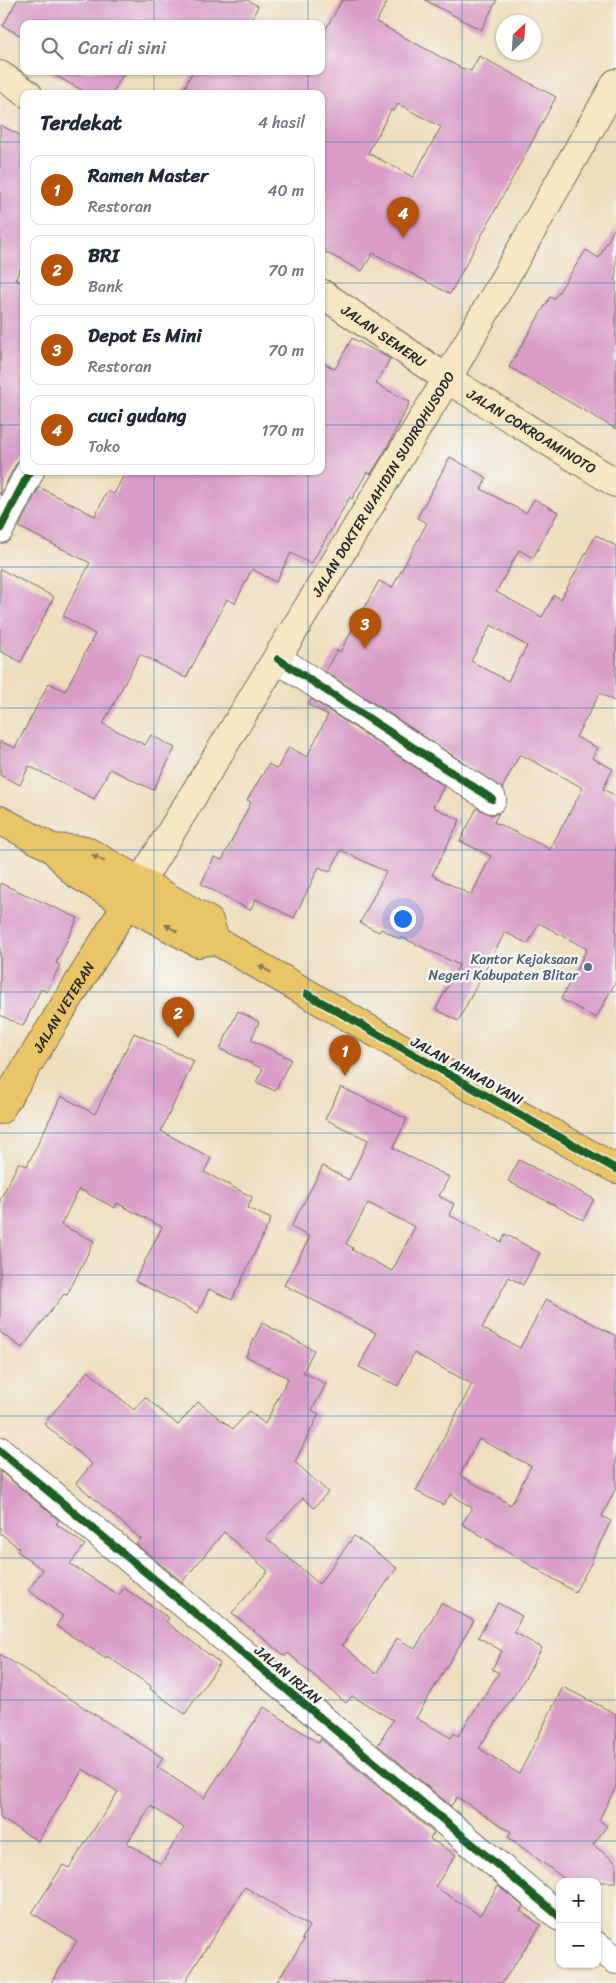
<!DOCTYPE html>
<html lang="id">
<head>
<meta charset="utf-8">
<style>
  body { margin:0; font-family:Sriracha,sans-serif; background:#f6f6f7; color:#1f2937 }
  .controls { position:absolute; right:15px; bottom:15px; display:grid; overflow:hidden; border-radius:10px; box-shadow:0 1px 4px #0004 }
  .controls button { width:45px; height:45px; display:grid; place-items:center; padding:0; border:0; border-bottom:1px solid #e0e1e3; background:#fff; color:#1f2937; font:25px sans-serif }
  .compass { position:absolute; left:496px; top:15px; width:45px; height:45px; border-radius:50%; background:#fff; box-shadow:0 1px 4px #0004; rotate:25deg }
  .you { position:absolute; left:402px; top:918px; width:18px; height:18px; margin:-12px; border:4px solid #fff; border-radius:50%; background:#1a73e8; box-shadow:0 0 0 8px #1a73e833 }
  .badge { display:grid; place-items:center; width:32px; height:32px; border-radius:50%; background:#b45309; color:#fff; font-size:16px; font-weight:700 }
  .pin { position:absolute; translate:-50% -41px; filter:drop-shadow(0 1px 2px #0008) }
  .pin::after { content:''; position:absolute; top:26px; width:18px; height:15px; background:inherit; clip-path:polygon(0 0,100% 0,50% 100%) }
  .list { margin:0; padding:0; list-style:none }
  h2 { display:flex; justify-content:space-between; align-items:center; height:65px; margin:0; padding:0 20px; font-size:21px }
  h2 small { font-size:16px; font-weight:400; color:#747a83 }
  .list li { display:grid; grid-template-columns:32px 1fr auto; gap:15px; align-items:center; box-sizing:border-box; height:70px; margin:0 10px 10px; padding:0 10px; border:1px solid #e0e1e3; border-radius:10px }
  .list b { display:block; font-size:19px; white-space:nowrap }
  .list p { margin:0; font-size:16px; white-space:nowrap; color:#747a83 }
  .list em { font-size:16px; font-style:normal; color:#747a83 }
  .icon { flex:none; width:28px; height:28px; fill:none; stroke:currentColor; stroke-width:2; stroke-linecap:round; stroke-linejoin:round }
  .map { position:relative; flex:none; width:616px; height:1983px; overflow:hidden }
  .search { position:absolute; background:#fff; box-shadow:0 1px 4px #0004; left:20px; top:20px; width:305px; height:55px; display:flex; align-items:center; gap:12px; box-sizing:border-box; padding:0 18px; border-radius:10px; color:#747a83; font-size:19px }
  .panel { position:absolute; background:#fff; box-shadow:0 1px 4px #0004; left:20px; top:90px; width:305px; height:385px; border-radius:10px }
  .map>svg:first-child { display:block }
</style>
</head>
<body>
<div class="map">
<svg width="616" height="1983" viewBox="0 0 616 1983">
  <rect width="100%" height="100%" fill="#f6f6f2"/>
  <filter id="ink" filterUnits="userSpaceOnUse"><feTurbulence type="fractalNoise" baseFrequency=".02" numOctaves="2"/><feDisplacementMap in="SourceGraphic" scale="10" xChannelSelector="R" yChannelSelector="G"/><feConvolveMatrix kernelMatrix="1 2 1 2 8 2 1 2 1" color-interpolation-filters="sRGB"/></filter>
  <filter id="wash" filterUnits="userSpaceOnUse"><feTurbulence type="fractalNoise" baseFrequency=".0096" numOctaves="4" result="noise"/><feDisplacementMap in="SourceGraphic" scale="20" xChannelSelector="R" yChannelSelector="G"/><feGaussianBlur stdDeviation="1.12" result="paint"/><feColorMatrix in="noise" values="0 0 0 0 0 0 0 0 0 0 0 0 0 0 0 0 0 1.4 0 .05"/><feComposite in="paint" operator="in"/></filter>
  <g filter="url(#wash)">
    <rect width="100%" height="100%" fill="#eedebe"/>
    <g id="blocks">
      <path fill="#d99dc8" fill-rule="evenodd" d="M 17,0 L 247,0 L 258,6 L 249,24 L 24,24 L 21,36 L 3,26 Z
        M 342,0 L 388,0 L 376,22 L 461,68 L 471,71 L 479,56 L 556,97 L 450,294 L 373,253 L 362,271 L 321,250 L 321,94 L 181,94 L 193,71 L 321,71 L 321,38 ZM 398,104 L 441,127 L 413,177 L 368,153 L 391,110 L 394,111 Z
        M 425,0 L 497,0 L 481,30 Z
        M 47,71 L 125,71 L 112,94 L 89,94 Z
        M 0,125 L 24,137 L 24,262 L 15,279 L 24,284 L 24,457 L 16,464 L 0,495 Z
        M 616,225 L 616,429 L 509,367 L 550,297 L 554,299 L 586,250 L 599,258 Z
        M 352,338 L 390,359 L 376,384 L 410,402 L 388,446 L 371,474 L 367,472 L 352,499 L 350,497 L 311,564 L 291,553 L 276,582 L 252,569 L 235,603 L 227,599 L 186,678 L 140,654 L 103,724 L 145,745 L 151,735 L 175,748 L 153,790 L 110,769 L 94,799 L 29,766 L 20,785 L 0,775 L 0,741 L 15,748 L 49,683 L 65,691 L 95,634 L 63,616 L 90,563 L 19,527 L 39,487 L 95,516 L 107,491 L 114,494 L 126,471 L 321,471 L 321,362 L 335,369 Z
        M 450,457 L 487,478 L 481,489 L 526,513 L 534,499 L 558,512 L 533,558 L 519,550 L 496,592 L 542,617 L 554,595 L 561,599 L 596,535 L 616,546 L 616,702 L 600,693 L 576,737 L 598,748 L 592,758 L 613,769 L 603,789 L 616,796 L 616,981 L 596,1018 L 561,999 L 587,949 L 539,923 L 528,944 L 505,932 L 458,1021 L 436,1009 L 459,965 L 401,937 L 400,939 L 381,929 L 379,932 L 360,923 L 386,872 L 341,850 L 330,872 L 319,867 L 294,918 L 256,899 L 250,910 L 201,884 L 214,857 L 222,860 L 251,802 L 247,800 L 269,764 L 277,769 L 289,747 L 307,757 L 328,715 L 308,705 L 311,699 L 444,786 L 433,807 L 460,820 L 432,875 L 471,895 L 491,856 L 460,841 L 477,808 L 491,815 L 499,813 L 494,822 L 550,849 L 583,788 L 520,754 L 502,788 L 325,671 L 337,650 L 340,652 L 379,581 L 392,588 L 427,523 L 417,518 ZM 491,625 L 527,646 L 508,681 L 471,661 Z
        M 0,569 L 54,597 L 21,662 L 0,651 Z
        M 0,883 L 78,918 L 56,963 L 60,965 L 47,992 L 41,989 L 23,1026 L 0,1015 Z
        M 238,1011 L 259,1022 L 251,1040 L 291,1059 L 275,1091 L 256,1082 L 263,1069 L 220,1049 Z
        M 134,1033 L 194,1061 L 161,1131 L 211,1158 L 204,1172 L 252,1197 L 248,1208 L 271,1219 L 232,1300 L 209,1289 L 198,1313 L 135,1281 L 162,1227 L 117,1203 L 115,1208 L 79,1189 L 61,1225 L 94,1241 L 67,1295 L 64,1294 L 22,1348 L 0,1332 L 0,1200 L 19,1162 L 27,1166 L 61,1096 L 95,1114 Z
        M 341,1087 L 407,1119 L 393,1148 L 449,1177 L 439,1196 L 454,1204 L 449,1215 L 501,1242 L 505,1234 L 540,1253 L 523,1285 L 509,1277 L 482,1328 L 520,1348 L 546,1299 L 616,1336 L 616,1488 L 602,1516 L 611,1521 L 592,1559 L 593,1560 L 575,1592 L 462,1524 L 472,1508 L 451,1494 L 443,1505 L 416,1491 L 472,1384 L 414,1353 L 398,1386 L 359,1367 L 376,1333 L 284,1285 L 310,1237 L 291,1227 L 323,1166 L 349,1180 L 368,1140 L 325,1119 ZM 368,1203 L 415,1227 L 392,1271 L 352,1250 L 353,1248 L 346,1244 ZM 479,1439 L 531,1466 L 511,1505 L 460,1475 Z
        M 519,1160 L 594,1199 L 583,1220 L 508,1181 Z
        M 262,1323 L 314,1350 L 303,1372 L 326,1384 L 312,1410 L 319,1414 L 295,1462 L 328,1492 L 314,1508 L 303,1498 L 266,1538 L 319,1584 L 354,1536 L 397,1568 L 342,1645 L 376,1674 L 397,1638 L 415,1649 L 441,1603 L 474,1621 L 416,1718 L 451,1738 L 454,1733 L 458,1736 L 499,1673 L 492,1669 L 502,1651 L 478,1637 L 498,1603 L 522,1616 L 514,1632 L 542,1648 L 521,1685 L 479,1748 L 519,1774 L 563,1687 L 616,1714 L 616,1787 L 599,1820 L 607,1826 L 593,1845 L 616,1862 L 616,1882 L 569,1882 L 508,1837 L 511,1832 L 457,1797 L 451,1806 L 378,1745 L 393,1720 L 352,1696 L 346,1703 L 288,1653 L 285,1656 L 232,1613 L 268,1571 L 224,1532 L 182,1582 L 136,1544 L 141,1539 L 76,1483 L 92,1464 L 44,1424 L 88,1371 L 134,1410 L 145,1397 L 178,1425 L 198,1402 L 233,1429 L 249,1411 L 265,1424 L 288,1378 L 246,1356 Z
        M 0,1471 L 59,1520 L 56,1524 L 85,1545 L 70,1564 L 119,1595 L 124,1588 L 169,1618 L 166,1622 L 220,1663 L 185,1714 L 150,1689 L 151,1686 L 107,1656 L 106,1658 L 56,1626 L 63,1616 L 28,1590 L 43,1570 L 17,1551 L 19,1548 L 0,1533 Z
        M 0,1654 L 163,1758 L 157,1767 L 204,1798 L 264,1707 L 319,1743 L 321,1739 L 434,1833 L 430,1839 L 456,1855 L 435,1887 L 480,1915 L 498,1886 L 523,1906 L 520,1911 L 541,1925 L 502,1983 L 276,1983 L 304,1940 L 302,1939 L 309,1926 L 245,1887 L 184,1983 L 51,1983 L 77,1941 L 32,1913 L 63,1865 L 69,1868 L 118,1792 L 83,1769 L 38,1841 L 0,1818 ZM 151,1806 L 184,1828 L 161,1864 L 127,1843 Z"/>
    </g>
  </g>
  <g filter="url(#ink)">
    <use href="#blocks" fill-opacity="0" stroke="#6f6a5e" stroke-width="1"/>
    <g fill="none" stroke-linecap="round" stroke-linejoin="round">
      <g stroke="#6f6a5e" stroke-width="30">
        <path id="minor" d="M 0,529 L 30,471
          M 278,659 L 492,799
          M 0,1451 L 560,1917
          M 597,1946 L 616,1960"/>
      </g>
      <g stroke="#6f6a5e" stroke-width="30">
        <g id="secondary">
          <path d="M 0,75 L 28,94"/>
          <path id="s1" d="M 321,293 L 447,379 L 616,483"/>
          <path id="s2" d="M 141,881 L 447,379 L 616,83"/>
        </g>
      </g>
      <g stroke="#6f6a5e" stroke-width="30">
        <g id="primary">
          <path d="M 0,820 L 52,848 L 85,850 L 209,921 L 215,940 L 438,1069 L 616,1169"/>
          <path d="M 52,848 L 75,873 L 127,904 L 198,943 L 215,940"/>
          <path id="s3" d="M 0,1110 L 127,904"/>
        </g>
      </g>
      <use href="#minor" stroke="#fff" stroke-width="28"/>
      <use href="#secondary" stroke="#f7e8c3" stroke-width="28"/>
      <use href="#primary" stroke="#eac669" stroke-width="28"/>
      <g stroke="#f6f6f2" stroke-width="11">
        <path id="cycleway" d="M 0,529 L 30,471
          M 278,659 L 492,799
          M 307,994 L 616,1169
          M 0,1451 L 560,1917"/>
      </g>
      <use href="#cycleway" stroke="#1b5e20" stroke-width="8"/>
    </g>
    <defs><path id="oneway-solid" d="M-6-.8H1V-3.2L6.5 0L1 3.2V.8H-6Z" transform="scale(1.25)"/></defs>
    <g fill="#8a784a">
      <use href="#oneway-solid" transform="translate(98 858) rotate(-152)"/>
      <use href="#oneway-solid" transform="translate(171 928) rotate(-151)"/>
      <use href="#oneway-solid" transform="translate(265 969) rotate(-149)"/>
    </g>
  </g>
  <path fill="none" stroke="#1f6fb2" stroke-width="1" stroke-opacity="0.55" d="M 154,0 L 154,24M 308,0 L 308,24M 462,0 L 462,1983M 154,71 L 154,94M 308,71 L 308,94M 0,142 L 24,142M 321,142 L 616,142M 0,283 L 24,283M 321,283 L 616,283M 0,425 L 24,425M 321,425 L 616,425M 154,471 L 154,1983M 308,471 L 308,1983M 0,567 L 616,567M 0,708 L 616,708M 0,850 L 616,850M 0,992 L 616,992M 0,1133 L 616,1133M 0,1275 L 616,1275M 0,1416 L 616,1416M 0,1558 L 616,1558M 0,1700 L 616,1700M 0,1841 L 616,1841"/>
  <circle fill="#5c6f8a" stroke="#f6f6f2" stroke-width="2" cx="588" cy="967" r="5"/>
  <g text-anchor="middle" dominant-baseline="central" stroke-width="5" stroke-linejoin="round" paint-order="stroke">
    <g font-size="14" fill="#2b2b2b" stroke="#f6f6f2">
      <text stroke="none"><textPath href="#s1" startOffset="76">JALAN SEMERU</textPath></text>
      <text stroke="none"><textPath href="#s1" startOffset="252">JALAN COKROAMINOTO</textPath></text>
      <text stroke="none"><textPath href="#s2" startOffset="465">JALAN DOKTER WAHIDIN SUDIROHUSODO</textPath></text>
      <text stroke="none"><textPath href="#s3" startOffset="121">JALAN VETERAN</textPath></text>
      <text transform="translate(467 1071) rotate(29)">JALAN AHMAD YANI</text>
      <text transform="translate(288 1675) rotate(40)">JALAN IRIAN</text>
    </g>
    <g font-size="14" fill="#4e5e75" stroke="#f6f6f2" text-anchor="end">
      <text x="578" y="959">Kantor Kejaksaan<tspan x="578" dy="16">Negeri Kabupaten Blitar</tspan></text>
    </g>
  </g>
</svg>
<div class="controls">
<button>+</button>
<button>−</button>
</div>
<svg class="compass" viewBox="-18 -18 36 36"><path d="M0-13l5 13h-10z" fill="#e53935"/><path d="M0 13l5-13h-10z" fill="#747a83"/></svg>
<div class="you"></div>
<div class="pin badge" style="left:345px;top:1076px">1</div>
<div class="pin badge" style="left:178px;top:1038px">2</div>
<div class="pin badge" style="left:365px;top:649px">3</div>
<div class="pin badge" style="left:403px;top:238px">4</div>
<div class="search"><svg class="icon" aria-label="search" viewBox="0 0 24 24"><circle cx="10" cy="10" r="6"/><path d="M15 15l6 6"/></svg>Cari di sini</div>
<section class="panel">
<h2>Terdekat<small>4 hasil</small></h2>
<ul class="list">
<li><span class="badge">1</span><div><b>Ramen Master</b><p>Restoran</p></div><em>40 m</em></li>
<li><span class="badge">2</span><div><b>BRI</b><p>Bank</p></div><em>70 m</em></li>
<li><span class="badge">3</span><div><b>Depot Es Mini</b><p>Restoran</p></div><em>70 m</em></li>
<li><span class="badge">4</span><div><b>cuci gudang</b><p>Toko</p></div><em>170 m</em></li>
</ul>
</section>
</div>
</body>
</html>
